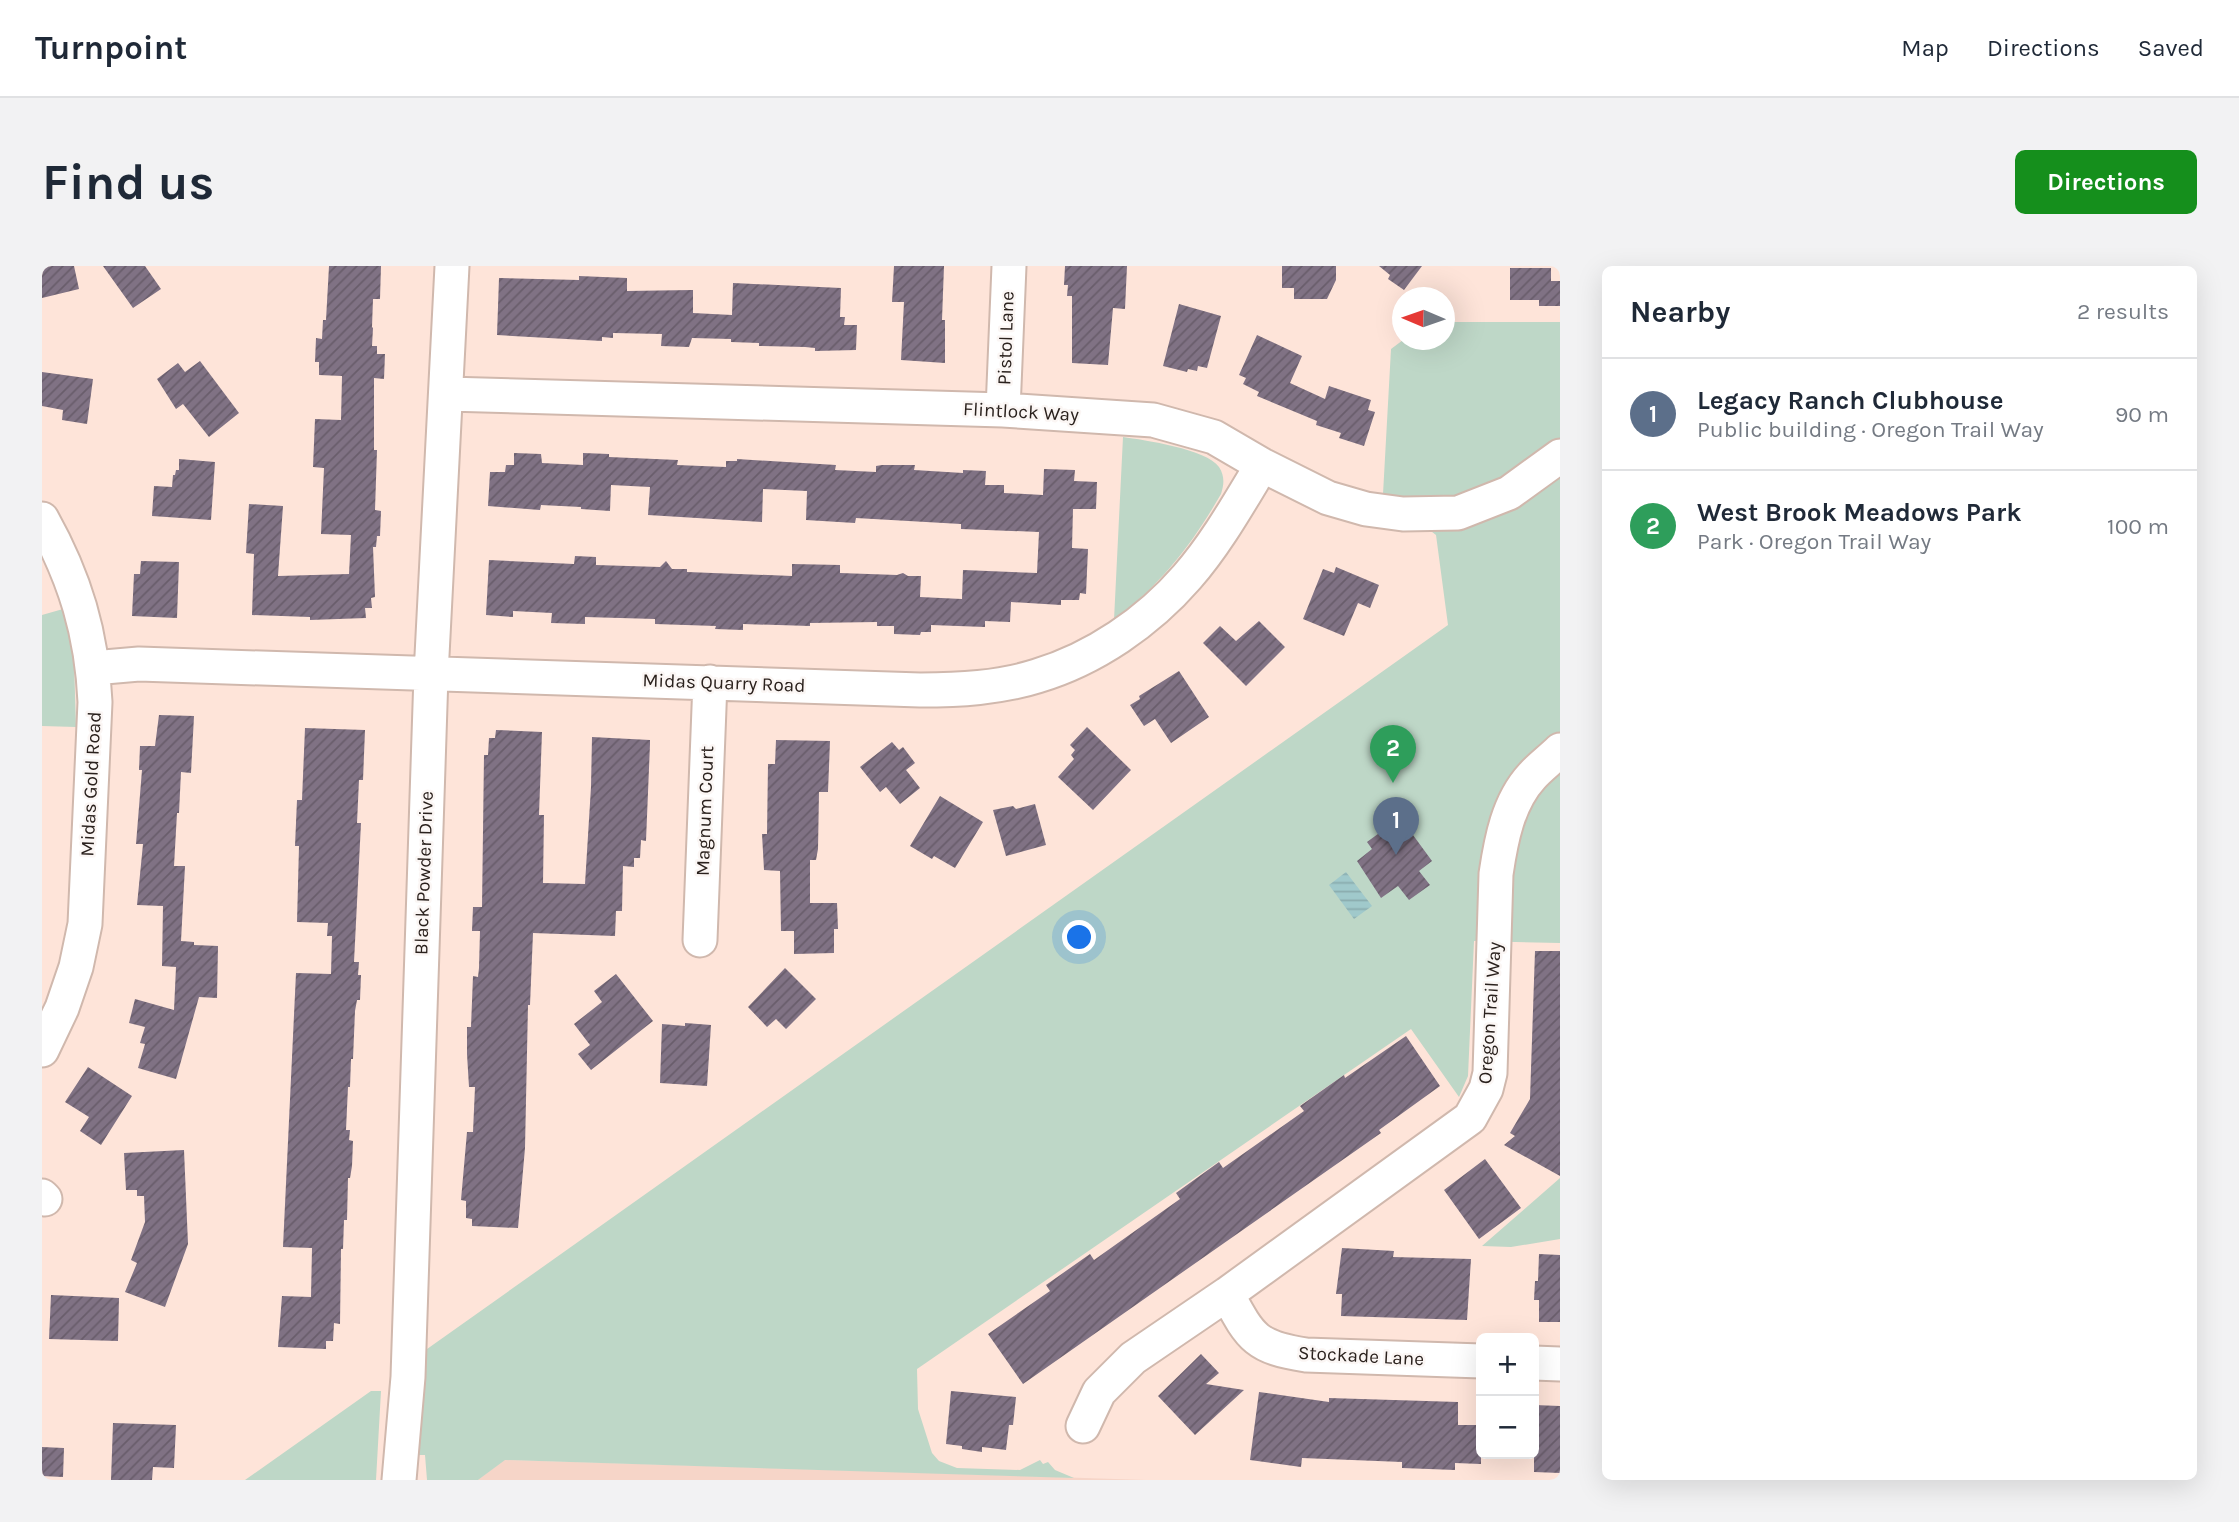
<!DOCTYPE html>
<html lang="en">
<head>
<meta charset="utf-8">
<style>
  body { margin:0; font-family:Karla,sans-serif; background:#f2f2f3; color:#1f2937 }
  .controls { position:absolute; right:21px; bottom:21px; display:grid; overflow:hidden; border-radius:10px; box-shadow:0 7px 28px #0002 }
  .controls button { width:63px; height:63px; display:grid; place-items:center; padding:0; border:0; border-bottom:2px solid #e0e1e3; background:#fff; color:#1f2937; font:35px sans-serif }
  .compass { position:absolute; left:1350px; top:21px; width:63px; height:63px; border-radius:50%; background:#fff; box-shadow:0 7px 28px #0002; rotate:272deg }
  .you { position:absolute; left:1038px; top:672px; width:24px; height:24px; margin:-18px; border:5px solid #fff; border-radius:50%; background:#1a73e8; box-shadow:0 0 0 10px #1a73e833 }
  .badge { display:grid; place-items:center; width:46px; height:46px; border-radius:50%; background:#158f1c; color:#fff; font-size:23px; font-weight:700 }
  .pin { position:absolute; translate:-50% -58px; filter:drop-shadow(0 2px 4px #0008) }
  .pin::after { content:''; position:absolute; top:37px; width:24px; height:21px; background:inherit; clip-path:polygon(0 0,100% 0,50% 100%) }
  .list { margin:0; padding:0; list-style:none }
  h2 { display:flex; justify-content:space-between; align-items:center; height:91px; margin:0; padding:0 28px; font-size:30px }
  h2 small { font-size:23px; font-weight:400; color:#747a83 }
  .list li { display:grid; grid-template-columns:46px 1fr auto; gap:21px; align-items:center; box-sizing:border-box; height:112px; padding:0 28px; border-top:2px solid #e0e1e3 }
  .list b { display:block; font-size:26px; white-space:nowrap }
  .list p { margin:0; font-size:23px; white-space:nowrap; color:#747a83 }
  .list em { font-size:23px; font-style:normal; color:#747a83 }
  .map { position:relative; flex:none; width:1518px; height:1214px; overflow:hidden; border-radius:10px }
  header { display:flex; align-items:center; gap:42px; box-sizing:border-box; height:98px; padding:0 35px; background:#fff; border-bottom:2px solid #e0e1e3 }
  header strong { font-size:33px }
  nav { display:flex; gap:38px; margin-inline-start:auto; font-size:24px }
  .intro { display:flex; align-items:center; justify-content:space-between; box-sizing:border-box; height:168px; padding:0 42px }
  h1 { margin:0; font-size:49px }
  .button { padding:18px 32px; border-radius:10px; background:#158f1c; color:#fff; font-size:24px; font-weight:700 }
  main { display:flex; gap:42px; padding:0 42px }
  aside { flex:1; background:#fff; border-radius:10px; box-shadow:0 7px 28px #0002 }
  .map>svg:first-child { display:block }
</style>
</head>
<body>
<header>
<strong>Turnpoint</strong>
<nav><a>Map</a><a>Directions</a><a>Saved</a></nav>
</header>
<div class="intro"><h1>Find us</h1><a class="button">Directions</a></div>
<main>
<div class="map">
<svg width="1518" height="1214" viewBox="0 0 1518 1214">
  <defs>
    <pattern id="water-rules" width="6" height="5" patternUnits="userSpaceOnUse" patternTransform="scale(1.75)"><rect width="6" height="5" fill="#a0c9cb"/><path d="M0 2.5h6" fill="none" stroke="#8aacae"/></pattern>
    <pattern id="building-hatch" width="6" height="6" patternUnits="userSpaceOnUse" patternTransform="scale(1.75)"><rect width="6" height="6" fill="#807284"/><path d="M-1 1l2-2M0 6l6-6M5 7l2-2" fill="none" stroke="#695d6b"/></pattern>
  </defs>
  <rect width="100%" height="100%" fill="#fee4d9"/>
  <path fill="#f6d5c8" d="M 462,1194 L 893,1207 L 1104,1214 L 436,1214 Z"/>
  <path fill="#bed7c7" d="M 1403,56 L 1518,56 L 1518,677 L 1432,675 L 1426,810 L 1417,831 L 1369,763 L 875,1103 L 876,1143 L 890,1187 L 897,1195 L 915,1202 L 978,1204 L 998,1194 L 1001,1198 L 1006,1196 L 1013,1204 L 1032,1212 L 463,1194 L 436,1214 L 385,1214 L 383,1189 L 373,1189 L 378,1088 L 1406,359 L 1394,269 L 1341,228 L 1349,83 L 1361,74 L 1402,74 Z
    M 1081,171 C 1102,174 1165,183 1177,201 C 1183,210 1182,219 1179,228 C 1149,280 1120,317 1072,354 Z
    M 21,343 L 32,395 L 34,461 L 0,460 L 0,349 Z
    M 1518,912 L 1518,973 L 1469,981 L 1440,980 Z
    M 329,1125 L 339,1125 L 334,1214 L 203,1214 Z"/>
  <path fill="url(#water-rules)" d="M 1304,606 L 1330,640 L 1312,653 L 1287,619 Z"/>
  <path fill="url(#building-hatch)" d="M 0,0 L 32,0 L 37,23 L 0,32 Z
    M 61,0 L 103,0 L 119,23 L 91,42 Z
    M 287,0 L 339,0 L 338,33 L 331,33 L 330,61 L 331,62 L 330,80 L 335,80 L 335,88 L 343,88 L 342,113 L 332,112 L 332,184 L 335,184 L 333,244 L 339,245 L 338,270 L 335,270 L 334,281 L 331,281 L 333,331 L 329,332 L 330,342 L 323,342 L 324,352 L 268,354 L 268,351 L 210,349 L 212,288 L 204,287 L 207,238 L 241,240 L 236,310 L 307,308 L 309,269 L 279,268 L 282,202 L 271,201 L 273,153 L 299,154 L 300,110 L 277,109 L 277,96 L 273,96 L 274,72 L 280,73 L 281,54 L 284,54 Z
    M 852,0 L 902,0 L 900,54 L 903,54 L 903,97 L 859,94 L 862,36 L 850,36 Z
    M 1023,0 L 1085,0 L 1083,43 L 1071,42 L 1066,99 L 1030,97 L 1030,30 L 1025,30 L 1026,19 L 1022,19 Z
    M 1240,0 L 1294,0 L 1294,14 L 1285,33 L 1252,33 L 1252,22 L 1240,22 Z
    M 1337,0 L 1380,0 L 1362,24 L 1346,13 L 1348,9 Z
    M 1468,2 L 1509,2 L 1509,15 L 1518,15 L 1518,40 L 1497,40 L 1497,34 L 1468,34 Z
    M 537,10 L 585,12 L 585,25 L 651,24 L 651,47 L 690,49 L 691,17 L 799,22 L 798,51 L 803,51 L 802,59 L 815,59 L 814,84 L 773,85 L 773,82 L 763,81 L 717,80 L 717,77 L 689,76 L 689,73 L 650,72 L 647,81 L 619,80 L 620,68 L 571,67 L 571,72 L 560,71 L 560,75 L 455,69 L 457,12 L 537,14 Z
    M 1137,38 L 1179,50 L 1165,102 L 1156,100 L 1155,105 L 1146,103 L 1145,106 L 1121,100 Z
    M 1215,69 L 1260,90 L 1248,117 L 1283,133 L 1287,120 L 1329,134 L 1326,144 L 1333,146 L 1322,180 L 1297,172 L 1299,167 L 1274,159 L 1275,155 L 1215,130 L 1217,126 L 1201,118 L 1204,112 L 1197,109 Z
    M 158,95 L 197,147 L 167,171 L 141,138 L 134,143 L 115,113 L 136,97 L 143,106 Z
    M 0,106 L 51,113 L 45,158 L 20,154 L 21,144 L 0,140 Z
    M 472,187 L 499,188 L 500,197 L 541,199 L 541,187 L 567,188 L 567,191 L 636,194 L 635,199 L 684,201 L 684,195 L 695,195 L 695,193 L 794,199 L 793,204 L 834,206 L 834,200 L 840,199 L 873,199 L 872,204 L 921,207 L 921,204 L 944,205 L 943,219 L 962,219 L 962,227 L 1001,229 L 1002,203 L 1033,204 L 1032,215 L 1055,216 L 1054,243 L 1031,243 L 1030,282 L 1046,283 L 1044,328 L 1038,327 L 1037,334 L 1019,334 L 1019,339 L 969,336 L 968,356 L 943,355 L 943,361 L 889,359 L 889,366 L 879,366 L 878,369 L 852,368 L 852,360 L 835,360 L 835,356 L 768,357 L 768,360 L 701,358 L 701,364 L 673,363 L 674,360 L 613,358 L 613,353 L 543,351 L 543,358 L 509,357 L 510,347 L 471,345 L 471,351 L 444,349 L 447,294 L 532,298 L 533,290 L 554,291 L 554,299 L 618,301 L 624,295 L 630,303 L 645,303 L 645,306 L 750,310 L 750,298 L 798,299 L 798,307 L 855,309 L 861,307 L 866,310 L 879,310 L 878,331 L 920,333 L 921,304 L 995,307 L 997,266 L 919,263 L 919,258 L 814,252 L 813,257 L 764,254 L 765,225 L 721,223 L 720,256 L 606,249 L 608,221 L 569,219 L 568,245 L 539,243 L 539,241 L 499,239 L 498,244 L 446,240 L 448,206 L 463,206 L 464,199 L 472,199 Z
    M 137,193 L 173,196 L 169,254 L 110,250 L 112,220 L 130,221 L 131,209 L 133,209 L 134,204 L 137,204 Z
    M 99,295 L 137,296 L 135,352 L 90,350 L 92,308 L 98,308 Z
    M 1294,301 L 1337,319 L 1328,342 L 1316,337 L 1302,370 L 1261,353 L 1281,303 L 1292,307 Z
    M 1217,355 L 1243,381 L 1204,420 L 1161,377 L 1178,360 L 1194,375 Z
    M 1137,405 L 1167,451 L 1129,477 L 1113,453 L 1102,460 L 1088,439 L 1098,433 L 1097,430 Z
    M 117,449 L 152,450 L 149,507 L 139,506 L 137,547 L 135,547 L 132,600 L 143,600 L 139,675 L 152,676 L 152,679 L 176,680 L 175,732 L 157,731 L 134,813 L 96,802 L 103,778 L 98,777 L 103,761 L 87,757 L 93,733 L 132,744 L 134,701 L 120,700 L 121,640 L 95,639 L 101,578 L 94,578 L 100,504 L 97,504 L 98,480 L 113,480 Z
    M 1045,461 L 1089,504 L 1051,544 L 1016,511 L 1032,493 L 1029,489 L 1033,484 L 1028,479 Z
    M 263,462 L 323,464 L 321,514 L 317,514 L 315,557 L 319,557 L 312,696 L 317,696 L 316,709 L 319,709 L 318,734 L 315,734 L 313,745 L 311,793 L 309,793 L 308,821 L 306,821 L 304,864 L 308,864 L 307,874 L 311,875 L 310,900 L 308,912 L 306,912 L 305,954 L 302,954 L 301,983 L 299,983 L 298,1058 L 292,1057 L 291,1075 L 284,1075 L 284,1083 L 236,1081 L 240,1030 L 269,1031 L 270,982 L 241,981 L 254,707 L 289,708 L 290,670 L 285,670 L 286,657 L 255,656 L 257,580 L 253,580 L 255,534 L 260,534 Z
    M 454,464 L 500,466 L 497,549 L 502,549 L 501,617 L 543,618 L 549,521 L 550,471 L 608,474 L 608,478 L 604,575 L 599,574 L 598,592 L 592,592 L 592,601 L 581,600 L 580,645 L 574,645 L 573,670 L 491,667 L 488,739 L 486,739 L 483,882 L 476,962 L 430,960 L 430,953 L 424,952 L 424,935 L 419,934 L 425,866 L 431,866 L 433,821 L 427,821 L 425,788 L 425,761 L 429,761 L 431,710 L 436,711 L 437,702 L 438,665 L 430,665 L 431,641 L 440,641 L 442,489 L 446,489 L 447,472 L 453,472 Z
    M 734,474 L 788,475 L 786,526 L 777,526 L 776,583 L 774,594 L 768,594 L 768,637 L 795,637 L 796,663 L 792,663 L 792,687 L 752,688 L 752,665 L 739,665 L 738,605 L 722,604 L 720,568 L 725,568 L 726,498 L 733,498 Z
    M 850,476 L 857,484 L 861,481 L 873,497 L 864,504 L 878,522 L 858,538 L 844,521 L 838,526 L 818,501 Z
    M 898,530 L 941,556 L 913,602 L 892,590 L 890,593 L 868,580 Z
    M 993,538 L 1004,579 L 964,590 L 951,544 L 971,540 L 974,543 Z
    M 1355,554 L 1368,571 L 1371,569 L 1390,595 L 1377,605 L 1388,619 L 1367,634 L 1356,620 L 1339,632 L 1315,595 L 1330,583 L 1325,576 Z
    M 1493,685 L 1518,685 L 1518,910 L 1462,879 L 1473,870 L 1468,867 L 1488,833 Z
    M 743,702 L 774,733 L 744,763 L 734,753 L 725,761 L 706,741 Z
    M 574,708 L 611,755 L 549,804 L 536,788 L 548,779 L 532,758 L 560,736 L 552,725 Z
    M 643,757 L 669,759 L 665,820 L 618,817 L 620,758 L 643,760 Z
    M 1364,770 L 1398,820 L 1337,864 L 1339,867 L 981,1118 L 946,1068 L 1008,1025 L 1004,1019 L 1048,988 L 1052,994 L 1138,933 L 1134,927 L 1177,896 L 1181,902 L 1262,845 L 1258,840 L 1302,809 L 1303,812 Z
    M 46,801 L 90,830 L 59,879 L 38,865 L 47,851 L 23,836 Z
    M 142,884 L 146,978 L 123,1041 L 83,1026 L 95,997 L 89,994 L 103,956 L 102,930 L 95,930 L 95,924 L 84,924 L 82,887 Z
    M 1443,893 L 1479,942 L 1437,973 L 1402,924 Z
    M 1300,982 L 1352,985 L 1351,991 L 1429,993 L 1425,1054 L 1299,1050 L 1300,1028 L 1294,1028 Z
    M 1497,988 L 1518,989 L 1518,1056 L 1497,1056 L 1497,1034 L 1492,1034 L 1493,1015 L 1496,1015 Z
    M 9,1029 L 77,1032 L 76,1075 L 7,1073 Z
    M 1159,1088 L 1177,1107 L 1164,1118 L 1202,1124 L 1153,1169 L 1116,1130 Z
    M 909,1125 L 974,1131 L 971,1159 L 967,1159 L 964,1184 L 940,1181 L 940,1186 L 920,1183 L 920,1180 L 904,1178 Z
    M 1217,1126 L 1287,1136 L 1287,1132 L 1416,1136 L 1416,1159 L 1439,1159 L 1439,1198 L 1413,1197 L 1413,1204 L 1360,1202 L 1360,1196 L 1260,1192 L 1259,1201 L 1208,1194 Z
    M 1492,1139 L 1518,1140 L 1518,1207 L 1492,1206 Z
    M 71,1157 L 134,1159 L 132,1202 L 111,1201 L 110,1214 L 69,1214 Z
    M 0,1181 L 22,1182 L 21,1211 L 0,1210 Z"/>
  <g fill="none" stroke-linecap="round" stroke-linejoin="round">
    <g stroke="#d0b8ad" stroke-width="37">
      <path id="minor" d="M 405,128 L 961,144 L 1111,154 L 1172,171 L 1220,199 L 1286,232 L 1324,243 L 1361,248 L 1416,247 L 1467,227 L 1518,190
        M 961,144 L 967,0
        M 0,253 C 33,312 50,368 53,436 L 43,658 L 34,701 L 20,742 L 0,784
        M 51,402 L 97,398 L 878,424 C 917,424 957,422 995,410 C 1052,393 1106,356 1145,311 C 1174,278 1197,237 1220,199
        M 658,674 L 668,416
        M 0,930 L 3,933
        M 1185,1028 C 1209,1072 1213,1081 1264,1089 L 1439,1095
        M 1492,1097 L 1518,1098
        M 1041,1160 L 1057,1126 L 1091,1092 L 1185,1028 L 1428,852 L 1444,823 L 1448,807 L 1454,608 C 1459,574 1466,536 1490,510 C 1498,501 1509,493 1518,484
        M 357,1214 L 366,1111 L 389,409 L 410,0"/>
    </g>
    <use href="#minor" stroke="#fff" stroke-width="33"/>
  </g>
  <g text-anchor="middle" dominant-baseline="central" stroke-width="5" stroke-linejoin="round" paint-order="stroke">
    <g font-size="19" fill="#2a211d" stroke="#fbf6f4">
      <text transform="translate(964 72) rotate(-88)">Pistol Lane</text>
      <text transform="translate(979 146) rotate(3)">Flintlock Way</text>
      <text transform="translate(682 417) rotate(2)">Midas Quarry Road</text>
      <text transform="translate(49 518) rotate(-87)">Midas Gold Road</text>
      <text transform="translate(663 545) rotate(-88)">Magnum Court</text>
      <text transform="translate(382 607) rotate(-88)">Black Powder Drive</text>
      <text transform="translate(1448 747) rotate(-86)">Oregon Trail Way</text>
      <text transform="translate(1319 1090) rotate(3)">Stockade Lane</text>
    </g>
  </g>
</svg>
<div class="controls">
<button>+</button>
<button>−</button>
</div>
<svg class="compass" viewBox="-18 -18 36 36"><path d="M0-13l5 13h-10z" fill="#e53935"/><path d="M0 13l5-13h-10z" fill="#747a83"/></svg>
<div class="you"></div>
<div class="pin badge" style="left:1354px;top:589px;background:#5c6f8a">1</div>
<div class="pin badge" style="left:1351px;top:517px;background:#2e9e5b">2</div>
</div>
<aside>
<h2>Nearby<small>2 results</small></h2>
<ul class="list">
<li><span class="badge" style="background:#5c6f8a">1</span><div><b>Legacy Ranch Clubhouse</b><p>Public building · Oregon Trail Way</p></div><em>90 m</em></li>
<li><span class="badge" style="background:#2e9e5b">2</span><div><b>West Brook Meadows Park</b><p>Park · Oregon Trail Way</p></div><em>100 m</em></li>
</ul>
</aside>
</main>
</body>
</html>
